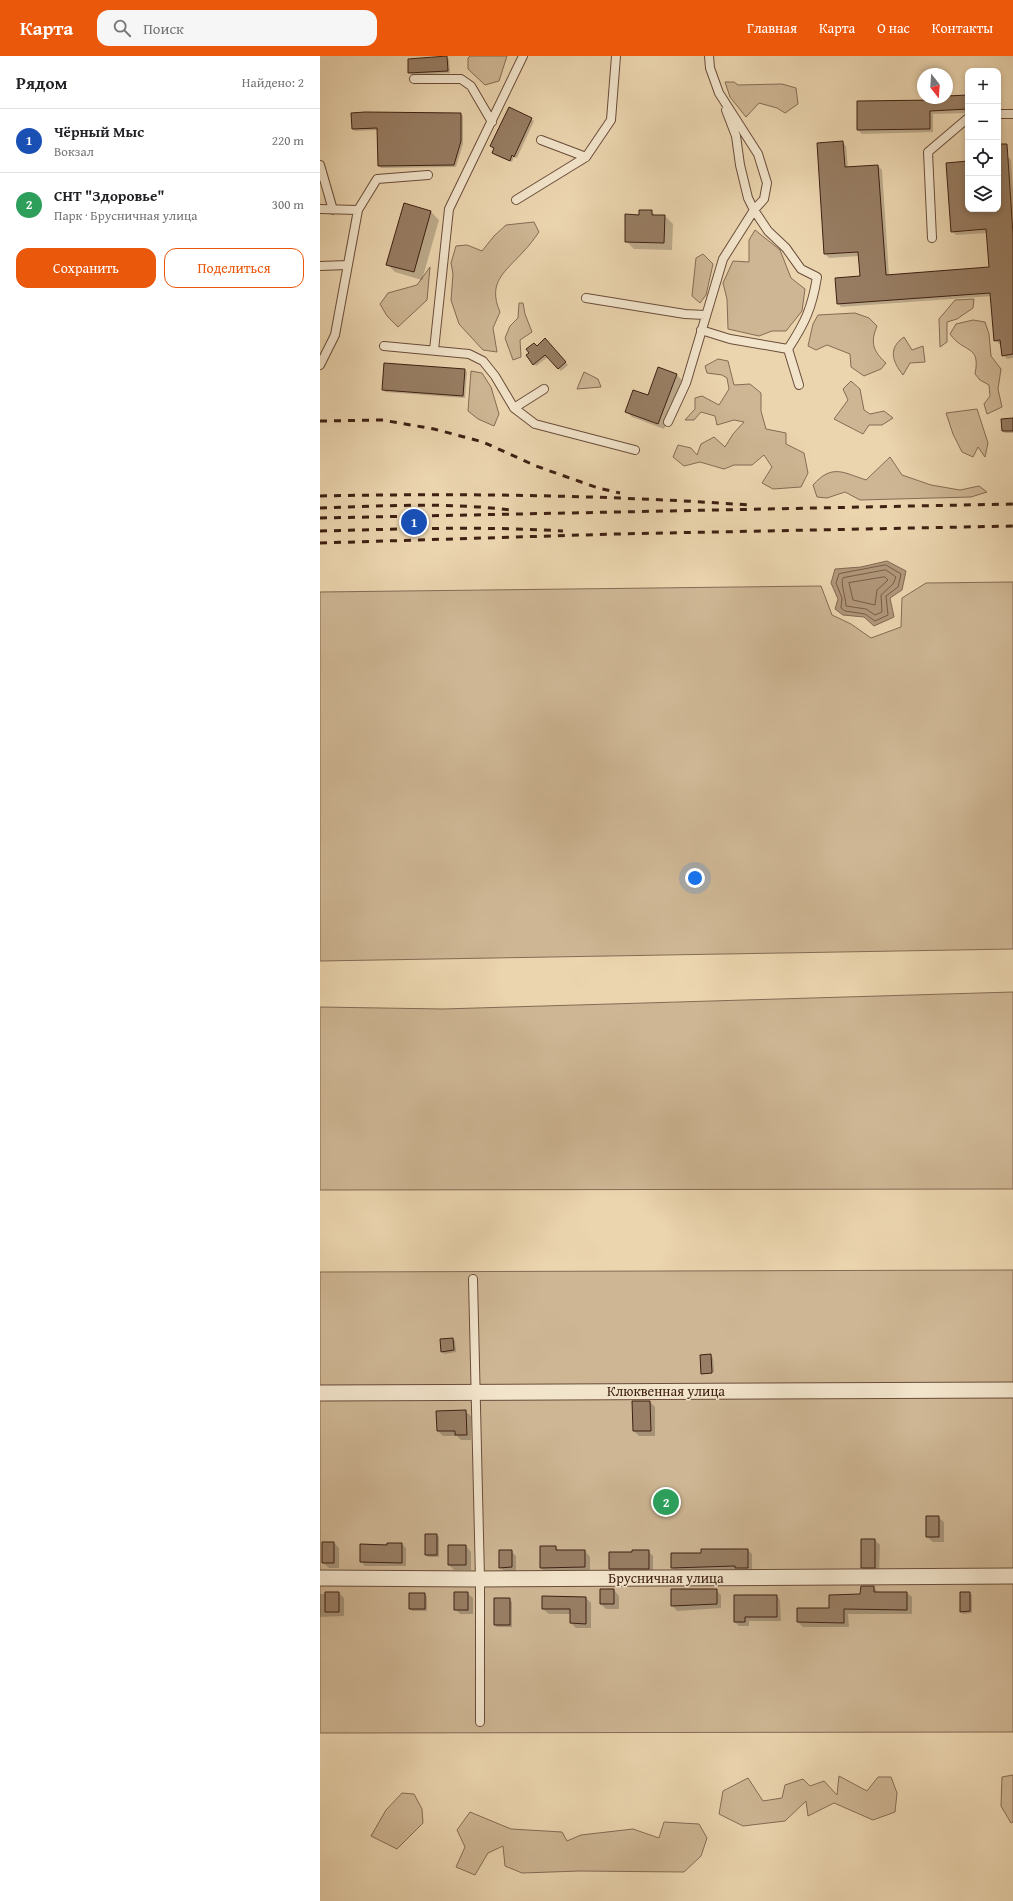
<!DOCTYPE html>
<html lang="ru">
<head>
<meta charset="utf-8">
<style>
  body { margin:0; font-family:"Gentium Book Plus",serif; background:#f6f6f6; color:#202124 }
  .controls { position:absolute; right:12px; top:12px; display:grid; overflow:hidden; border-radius:8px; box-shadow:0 2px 6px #0003 }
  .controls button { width:36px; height:36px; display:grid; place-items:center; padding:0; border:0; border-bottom:1px solid #e0e0e0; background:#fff; color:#202124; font:20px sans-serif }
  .compass { position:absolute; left:597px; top:12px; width:36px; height:36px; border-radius:50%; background:#fff; box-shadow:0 2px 6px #0003; rotate:163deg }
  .you { position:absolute; left:375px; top:822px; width:14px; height:14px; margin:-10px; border:3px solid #fff; border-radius:50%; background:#1a73e8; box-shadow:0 0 0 6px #1a73e833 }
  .badge { display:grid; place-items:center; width:26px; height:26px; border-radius:50%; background:#ea580c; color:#fff; font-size:13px; font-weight:700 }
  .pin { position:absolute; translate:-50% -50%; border:2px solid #fff; box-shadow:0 1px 4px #0006 }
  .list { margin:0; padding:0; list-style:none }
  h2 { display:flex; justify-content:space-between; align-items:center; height:52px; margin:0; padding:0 16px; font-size:17px }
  h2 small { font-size:13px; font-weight:400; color:#757577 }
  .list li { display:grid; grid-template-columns:26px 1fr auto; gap:12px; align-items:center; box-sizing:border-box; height:64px; padding:0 16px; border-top:1px solid #e0e0e0 }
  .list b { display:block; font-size:15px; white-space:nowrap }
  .list p { margin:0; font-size:13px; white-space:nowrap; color:#757577 }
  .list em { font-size:13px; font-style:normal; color:#757577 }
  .actions { display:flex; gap:8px; padding:12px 16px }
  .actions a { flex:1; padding:9px 0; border:1px solid #ea580c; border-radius:12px; text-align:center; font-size:14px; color:#ea580c }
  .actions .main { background:#ea580c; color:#fff }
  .icon { flex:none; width:22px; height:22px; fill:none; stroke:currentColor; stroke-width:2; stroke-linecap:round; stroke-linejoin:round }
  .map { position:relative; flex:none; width:693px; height:1845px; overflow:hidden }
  header { display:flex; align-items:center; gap:24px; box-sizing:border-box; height:56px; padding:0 20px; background:#ea580c; color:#fff }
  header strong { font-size:19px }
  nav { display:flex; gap:22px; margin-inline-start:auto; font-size:14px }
  .search { width:280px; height:36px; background:#f6f6f6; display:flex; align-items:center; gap:10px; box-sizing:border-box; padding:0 14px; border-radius:12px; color:#757577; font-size:15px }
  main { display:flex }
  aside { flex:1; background:#fff }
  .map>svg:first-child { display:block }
</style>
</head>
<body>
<header>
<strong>Карта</strong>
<div class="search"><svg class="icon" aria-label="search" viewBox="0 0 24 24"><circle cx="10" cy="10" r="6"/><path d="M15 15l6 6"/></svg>Поиск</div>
<nav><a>Главная</a><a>Карта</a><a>О нас</a><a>Контакты</a></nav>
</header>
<main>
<aside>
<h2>Рядом<small>Найдено: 2</small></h2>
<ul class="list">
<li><span class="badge" style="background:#1a4fb4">1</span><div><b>Чёрный Мыс</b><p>Вокзал</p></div><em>220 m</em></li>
<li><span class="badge" style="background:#2e9e5b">2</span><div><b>СНТ &quot;Здоровье&quot;</b><p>Парк · Брусничная улица</p></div><em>300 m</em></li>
</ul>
<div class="actions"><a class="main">Сохранить</a><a>Поделиться</a></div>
</aside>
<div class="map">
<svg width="693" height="1845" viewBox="0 0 693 1845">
  <rect width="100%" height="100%" fill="#ebd5af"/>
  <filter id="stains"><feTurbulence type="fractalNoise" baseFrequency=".005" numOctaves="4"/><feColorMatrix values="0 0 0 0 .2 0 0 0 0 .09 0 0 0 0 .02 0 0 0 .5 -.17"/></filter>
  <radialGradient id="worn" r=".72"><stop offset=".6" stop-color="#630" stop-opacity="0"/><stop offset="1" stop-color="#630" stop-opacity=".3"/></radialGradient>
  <path fill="#ceb694" stroke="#866b54" d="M 150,0 L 187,0 L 179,25 L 165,29 L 148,13 L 148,2 Z
    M 405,26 L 414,26 L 418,29 L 462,28 L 476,32 L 478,48 L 465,57 L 457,52 L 439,47 L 426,61 L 410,41 Z
    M 214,166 L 219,176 C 214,183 209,190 203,196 C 185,216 167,226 180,256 L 173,272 L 177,296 L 163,294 L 139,268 L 131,244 L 133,218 L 131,207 L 136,190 L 147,189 L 162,195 L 174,180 L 186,169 Z
    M 435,174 L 460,194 L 471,222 L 485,233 L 482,255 L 466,275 L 452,275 L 439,280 L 408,273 L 407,243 L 403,227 L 413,205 L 429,206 L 429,184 Z
    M 383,198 L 393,208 L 386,239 L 380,247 L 372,240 L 376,202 Z
    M 110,211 L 107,244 L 78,271 L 67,260 L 60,248 L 68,237 L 97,229 Z
    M 654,243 L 653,252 L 637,263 L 627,266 L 627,286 L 620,291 L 619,263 L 635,244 Z
    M 199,247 L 203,247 L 205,258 L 212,276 L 200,284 L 201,301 L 193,304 L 185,282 L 190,270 L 198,262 Z
    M 535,257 L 549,262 L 557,270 C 550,287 553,295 566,307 L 561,313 L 544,320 L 531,311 L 530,298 L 507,289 L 496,294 L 488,290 L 493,268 L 498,259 Z
    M 653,264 L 665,266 L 669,278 L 671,300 L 681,313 L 678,333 L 682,351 L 667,358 L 664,348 L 670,340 L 669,329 L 660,324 L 655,318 C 661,288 644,298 630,278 L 636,268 Z
    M 584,281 L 592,294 L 603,290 L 605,306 L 590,307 L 583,319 C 572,305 568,292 584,281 Z
    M 398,303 L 408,305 L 414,329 L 430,328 L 441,337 L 441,355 L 446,373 L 466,377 L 466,388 L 484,397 L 488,417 L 481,431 L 453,433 L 442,427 L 452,411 L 444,399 L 432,409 L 414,409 L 404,413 L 380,406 L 364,410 L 353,401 L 358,389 L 371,392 L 377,399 L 381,388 L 394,381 L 405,391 L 413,378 L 424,366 L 414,364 L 397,369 L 395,360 L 381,356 L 374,364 L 365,364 L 375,353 L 375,342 L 382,340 L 399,349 L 409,333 L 407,322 L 402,319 L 387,317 L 385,310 Z
    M 151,315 L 162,317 L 171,331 L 179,358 L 174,370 L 158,363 L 148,355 Z
    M 264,316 L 278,323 L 281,331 L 257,333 Z
    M 531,325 L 540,333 L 544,354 L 550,358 L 564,355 L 573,362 L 562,369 L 549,369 L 543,378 L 514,363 L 528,344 L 523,333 Z
    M 657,353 L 668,387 L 665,401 L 658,391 L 653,401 L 642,396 L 633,378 L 626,357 Z
    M 570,401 L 582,419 L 611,429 L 640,434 L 659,430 L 667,436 L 651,441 L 540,444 L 525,436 L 507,442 L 497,441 L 493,429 C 512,408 522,416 546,424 Z
    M 693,526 L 693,893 L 0,905 L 0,536 L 501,530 L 512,559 L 531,568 L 551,582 L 581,571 L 582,542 L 606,527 Z
    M 693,936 L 693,1133 L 0,1134 L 0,951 L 123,953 Z
    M 693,1214 L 693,1676 L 0,1677 L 0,1216 Z
    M 693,1719 L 693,1766 L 691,1767 L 681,1750 L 682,1721 Z
    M 519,1720 L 547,1735 L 558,1721 L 571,1721 L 577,1737 L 575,1756 L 553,1764 L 514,1747 L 488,1760 L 486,1745 L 465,1765 L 423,1770 L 399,1758 L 403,1735 L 428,1722 L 443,1745 L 462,1742 L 465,1729 L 483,1723 L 490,1730 L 504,1725 L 517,1739 Z
    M 82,1737 L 94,1738 L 102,1753 L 103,1767 L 77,1793 L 51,1780 L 66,1754 Z
    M 150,1756 L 191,1773 L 242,1776 L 247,1785 L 261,1779 L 313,1773 L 339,1782 L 344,1766 L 379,1768 L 387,1782 L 381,1800 L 364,1816 L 260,1815 L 202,1817 L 185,1810 L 183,1790 L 168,1797 L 155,1819 L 136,1811 L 145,1791 L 137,1774 Z"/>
  <path fill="#b1977a" stroke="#836751" d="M 567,505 L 586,515 L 582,534 L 570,542 L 574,561 L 554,570 L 544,561 L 523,559 L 515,553 L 518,543 L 511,527 L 515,513 L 541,511 Z"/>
  <path fill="#0003" d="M 127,1 L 129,4 L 130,17 L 92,19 L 89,17 L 89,4 Z
    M 648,40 L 648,57 L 613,58 L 613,76 L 542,78 L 538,74 L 616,45 L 616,42 Z
    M 678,41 L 680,43 L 680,57 L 678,60 Z
    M 189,52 L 214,65 L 197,102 L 194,101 L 192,106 L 175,99 L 173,96 L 174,93 L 172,90 Z
    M 32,58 L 141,58 L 143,60 L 143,88 L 136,111 L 61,112 L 59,110 L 58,74 L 35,75 L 33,73 Z
    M 678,65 L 680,68 L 681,100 L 687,100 L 691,104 L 693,134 L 693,302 L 687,303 L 683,299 L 682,288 L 679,288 L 675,284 L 672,240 L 521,251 L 518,247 L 541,221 L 539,200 L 509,202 L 505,198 L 523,87 L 526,90 L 528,112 L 558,110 L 562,114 L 569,219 L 670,212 L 667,177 L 636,179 L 632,175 L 648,106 L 648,153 L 678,153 Z
    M 85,148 L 111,156 L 119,164 L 102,224 L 75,216 L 67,208 Z
    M 331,155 L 336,160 L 345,160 L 353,168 L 352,194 L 314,193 L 306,185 L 320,160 Z
    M 225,284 L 248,309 L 241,315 L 228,301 L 216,310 L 214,308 L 217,291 Z
    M 145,314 L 147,316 L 145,342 L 65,336 L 63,333 Z
    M 356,318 L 362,324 L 344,373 L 312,361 L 307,356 Z
    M 693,363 L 693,377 L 685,377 L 683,375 Z
    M 133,1283 L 135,1285 L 136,1296 L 124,1298 L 122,1295 Z
    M 390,1299 L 393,1302 L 394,1316 L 383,1317 L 383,1318 L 382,1317 Z
    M 314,1346 L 330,1346 L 335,1351 L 335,1380 L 319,1380 L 314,1375 Z
    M 145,1355 L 151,1360 L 151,1384 L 141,1384 L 137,1380 L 123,1380 L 118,1375 Z
    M 618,1461 L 624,1466 L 624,1486 L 613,1486 L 607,1481 Z
    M 116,1479 L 119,1481 L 119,1501 L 108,1501 L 106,1498 Z
    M 542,1484 L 555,1484 L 560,1489 L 559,1516 L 548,1517 L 542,1511 Z
    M 14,1487 L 19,1492 L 19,1512 L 9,1512 L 3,1507 Z
    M 82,1488 L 86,1492 L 86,1510 L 45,1510 L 41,1506 L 41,1489 Z
    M 129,1490 L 146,1490 L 151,1496 L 151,1514 L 134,1514 L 129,1509 Z
    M 235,1491 L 240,1495 L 265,1495 L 270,1501 L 270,1516 L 226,1517 L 221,1512 Z
    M 428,1494 L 432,1498 L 432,1516 L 421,1516 L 419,1514 L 357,1516 L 352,1512 L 382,1498 Z
    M 191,1495 L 196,1500 L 196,1516 L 185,1516 L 180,1511 Z
    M 328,1495 L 333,1500 L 333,1517 L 295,1518 L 290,1513 L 290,1497 Z
    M 554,1531 L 558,1537 L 587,1537 L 592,1541 L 592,1558 L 528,1558 L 529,1571 L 483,1571 L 478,1566 L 541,1539 Z
    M 294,1534 L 299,1540 L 299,1553 L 286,1553 L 281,1548 Z
    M 396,1534 L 401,1539 L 401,1552 L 357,1555 L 352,1549 Z
    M 19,1537 L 24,1542 L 24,1560 L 0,1561 L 0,1538 Z
    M 147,1537 L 153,1542 L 153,1558 L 140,1558 L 135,1553 Z
    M 650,1537 L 652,1539 L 652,1557 L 643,1558 L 641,1555 Z
    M 90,1538 L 105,1538 L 107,1541 L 107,1555 L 92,1555 L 90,1553 Z
    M 457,1540 L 460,1544 L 461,1565 L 429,1565 L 429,1570 L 419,1570 L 415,1566 Z
    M 266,1542 L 271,1547 L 271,1572 L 256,1572 L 251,1567 L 251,1558 L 229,1558 L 223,1553 Z
    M 189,1543 L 192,1546 L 192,1571 L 177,1571 L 175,1569 Z"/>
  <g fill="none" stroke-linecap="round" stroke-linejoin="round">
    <path stroke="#785c46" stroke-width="1" d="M 566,509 L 581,518 L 578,531 L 566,540 L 568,559 L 555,565 L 545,558 L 525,555 L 521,552 L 522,542 L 516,527 L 519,518 Z
      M 566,514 L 576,521 L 573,528 L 561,539 L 562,556 L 555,559 L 546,553 L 526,550 C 526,541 520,528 523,522 Z
      M 565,521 L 568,524 L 557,534 L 555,549 L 533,544 L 529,527 Z"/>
  </g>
  <path fill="#987e64" stroke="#3f2013" d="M 127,0 L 128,15 L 88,17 L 88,3 Z
    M 648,39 L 648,53 L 610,55 L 610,73 L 537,74 L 537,45 L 615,44 L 615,42 L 627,42 L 627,40 Z
    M 189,51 L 212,62 L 194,101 L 192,99 L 190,105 L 172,97 L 174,92 L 170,90 Z
    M 45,56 L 141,57 L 141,85 L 134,109 L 58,110 L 57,72 L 32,73 L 31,57 Z
    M 523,85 L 525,111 L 558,109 L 566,219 L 669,211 L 666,173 L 631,176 L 626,107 L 648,105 L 648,153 L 678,153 L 678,88 L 687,88 L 693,178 L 693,298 L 682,300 L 680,284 L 674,285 L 670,237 L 517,248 L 515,222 L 540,220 L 538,196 L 504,198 L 497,87 Z
    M 84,147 L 111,155 L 94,216 L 66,209 Z
    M 319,154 L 332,154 L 332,159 L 345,159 L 344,187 L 305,186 L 305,158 L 319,159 Z
    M 225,282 L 246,306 L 238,313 L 225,299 L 213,309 L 206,299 L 209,297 L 206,293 L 214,287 L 217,290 Z
    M 64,307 L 145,313 L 143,340 L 62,334 Z
    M 338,311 L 357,318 L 338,368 L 305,356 L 313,334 L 328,339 Z
    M 693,362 L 693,375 L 682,375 L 681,363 Z
    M 133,1282 L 134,1294 L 121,1296 L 120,1283 Z
    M 391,1298 L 392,1317 L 381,1318 L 380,1299 Z
    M 312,1345 L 330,1345 L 331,1375 L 313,1375 Z
    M 146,1354 L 147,1379 L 135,1379 L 135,1375 L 117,1375 L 116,1355 Z
    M 606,1460 L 619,1460 L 619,1481 L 606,1481 Z
    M 105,1478 L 117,1478 L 117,1499 L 105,1499 Z
    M 541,1483 L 555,1483 L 555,1512 L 541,1512 Z
    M 2,1486 L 14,1486 L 14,1507 L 2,1507 Z
    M 67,1487 L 82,1487 L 82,1507 L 40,1506 L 40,1488 L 67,1489 Z
    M 128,1489 L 146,1489 L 146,1509 L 128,1509 Z
    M 220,1490 L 236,1490 L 236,1494 L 265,1494 L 265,1511 L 220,1512 Z
    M 381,1493 L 428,1493 L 428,1512 L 415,1512 L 415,1510 L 351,1512 L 351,1497 L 381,1497 Z
    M 179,1494 L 192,1494 L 192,1511 L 179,1512 Z
    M 312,1494 L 329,1494 L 329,1513 L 289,1513 L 289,1496 L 312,1496 Z
    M 541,1530 L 554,1530 L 554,1536 L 587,1536 L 587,1554 L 524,1553 L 524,1567 L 477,1566 L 477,1552 L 509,1552 L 509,1539 L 540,1538 Z
    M 280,1533 L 294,1533 L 294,1548 L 280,1548 Z
    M 351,1533 L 397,1533 L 397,1548 L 351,1550 Z
    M 5,1536 L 19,1536 L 19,1556 L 5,1556 Z
    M 134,1536 L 148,1536 L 148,1554 L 134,1554 Z
    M 640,1536 L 650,1536 L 650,1555 L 640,1556 Z
    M 89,1537 L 105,1537 L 105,1553 L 89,1553 Z
    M 414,1539 L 457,1539 L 457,1561 L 425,1561 L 425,1566 L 414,1566 Z
    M 222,1540 L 266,1541 L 266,1568 L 250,1567 L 250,1553 L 222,1553 Z
    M 174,1542 L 190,1542 L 190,1569 L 174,1569 Z"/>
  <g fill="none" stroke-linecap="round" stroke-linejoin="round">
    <g stroke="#6a4d3a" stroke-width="10">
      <path id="service" d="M 94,23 L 141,23 L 151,30 L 172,66
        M 406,54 L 416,80 L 420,109 L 428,142 L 434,154 L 448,175 L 466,192 L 481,213 L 497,221 C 492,252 485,267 468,293
        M 678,58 L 693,58
        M 221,84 L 266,101
        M 0,109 L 13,154
        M 196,144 L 266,101 L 291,64 L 296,0
        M 0,153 L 38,154
        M 612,182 L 608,96 L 648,62
        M 0,210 L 27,209
        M 266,242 L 365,258 L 385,259
        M 381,274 L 410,283 L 468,293
        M 64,290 L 149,298 L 163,305 L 175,320 L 194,352 L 215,368 L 315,394
        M 468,293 L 479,329
        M 114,294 L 129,153 L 203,0
        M 0,309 L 15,279 L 38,154 L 57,123 L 108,119
        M 194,352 L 224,333
        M 348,366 L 366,327 L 403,203 L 434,154 L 444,143 L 447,127 L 438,98 L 399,37 L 390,12 L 389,0
        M 153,1223 L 160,1523 L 160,1666"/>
    </g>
    <g stroke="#6a4d3a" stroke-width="17">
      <path id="minor" d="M 0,1337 L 693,1334
        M 0,1522 L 160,1523 L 693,1520"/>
    </g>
    <use href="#service" stroke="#f2e4cb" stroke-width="8"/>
    <use href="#minor" stroke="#f2e4cb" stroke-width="15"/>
    <path stroke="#3f2013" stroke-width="3" stroke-dasharray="7 7" stroke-linecap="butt" d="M 0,365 L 62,364 L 114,373 L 163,386 L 216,410 L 278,432 L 300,437
      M 0,440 C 143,437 286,439 429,449
      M 0,452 C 63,450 127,446 190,454
      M 0,462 L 693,448
      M 0,475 C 81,473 162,470 243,475
      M 0,487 L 295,478 L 693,470"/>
  </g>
  <g text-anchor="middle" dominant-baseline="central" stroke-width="3" stroke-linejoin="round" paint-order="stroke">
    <g font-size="14" fill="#3f2013" stroke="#f2e4cb">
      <text x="346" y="1335">Клюквенная улица</text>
      <text x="346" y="1522">Брусничная улица</text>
    </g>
  </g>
  <rect width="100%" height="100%" filter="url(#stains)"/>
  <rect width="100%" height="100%" fill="url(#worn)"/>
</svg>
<div class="controls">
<button>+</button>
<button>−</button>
<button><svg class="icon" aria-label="locate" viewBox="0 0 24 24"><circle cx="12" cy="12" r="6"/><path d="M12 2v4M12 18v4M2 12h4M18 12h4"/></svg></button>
<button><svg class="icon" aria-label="layers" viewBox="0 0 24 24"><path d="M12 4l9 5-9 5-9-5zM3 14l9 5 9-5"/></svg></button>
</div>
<svg class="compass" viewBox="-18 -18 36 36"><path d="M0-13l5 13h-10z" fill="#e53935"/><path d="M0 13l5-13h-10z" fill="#757577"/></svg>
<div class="you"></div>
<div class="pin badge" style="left:94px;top:466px;background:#1a4fb4">1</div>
<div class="pin badge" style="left:346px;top:1446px;background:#2e9e5b">2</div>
</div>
</main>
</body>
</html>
